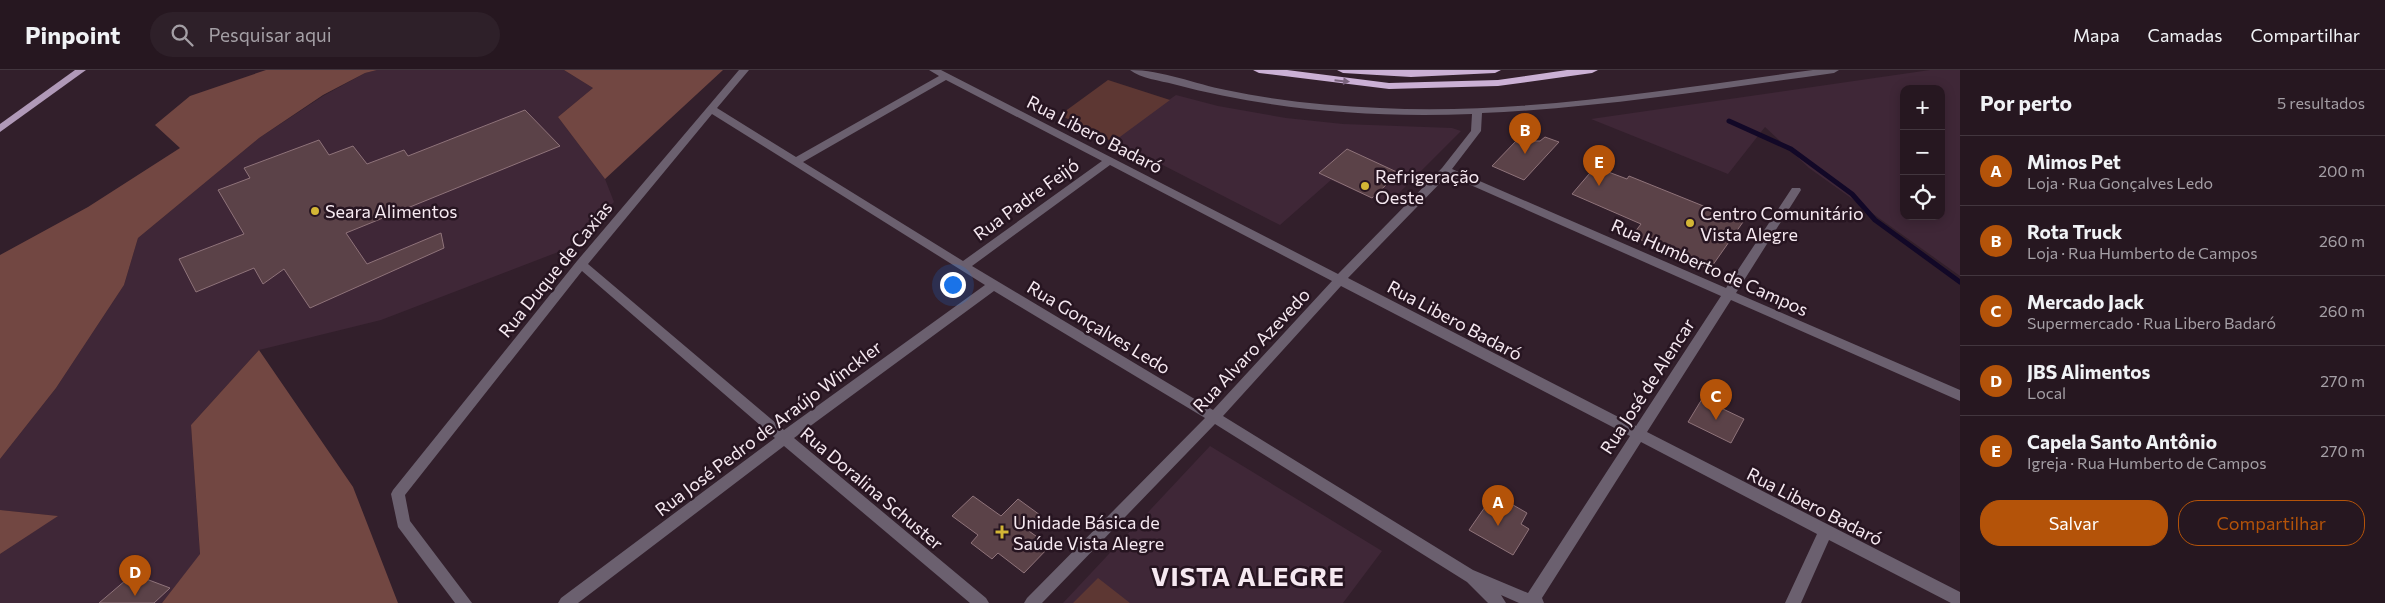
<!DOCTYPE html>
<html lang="pt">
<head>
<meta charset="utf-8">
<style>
  body { margin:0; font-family:Commissioner,sans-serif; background:#2e2029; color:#f1f3f6 }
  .controls { position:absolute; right:15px; top:15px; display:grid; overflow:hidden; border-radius:10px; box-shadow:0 2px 12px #0003 }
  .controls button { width:45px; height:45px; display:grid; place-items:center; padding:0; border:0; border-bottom:1px solid #42363e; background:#261720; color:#f1f3f6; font:25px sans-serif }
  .you { position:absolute; left:952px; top:214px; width:18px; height:18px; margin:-12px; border:4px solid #fff; border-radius:50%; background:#1a73e8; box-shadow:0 0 0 8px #1a73e833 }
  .badge { display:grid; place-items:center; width:32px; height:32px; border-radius:50%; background:#b45309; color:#fff; font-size:16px; font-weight:700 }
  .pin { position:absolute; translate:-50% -41px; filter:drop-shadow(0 1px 2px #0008) }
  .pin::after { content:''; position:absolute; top:26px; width:18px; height:15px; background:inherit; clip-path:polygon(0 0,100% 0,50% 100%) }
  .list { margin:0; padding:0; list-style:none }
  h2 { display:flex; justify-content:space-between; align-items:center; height:65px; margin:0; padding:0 20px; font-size:21px }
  h2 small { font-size:16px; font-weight:400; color:#a49fa5 }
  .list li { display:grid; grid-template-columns:32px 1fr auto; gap:15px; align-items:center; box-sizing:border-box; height:70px; padding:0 20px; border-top:1px solid #42363e }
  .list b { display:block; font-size:19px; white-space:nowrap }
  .list p { margin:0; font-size:16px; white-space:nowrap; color:#a49fa5 }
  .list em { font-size:16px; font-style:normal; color:#a49fa5 }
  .actions { display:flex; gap:10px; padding:15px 20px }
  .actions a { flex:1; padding:11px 0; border:1px solid #b45309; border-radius:20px; text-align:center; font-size:18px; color:#b45309 }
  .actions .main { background:#b45309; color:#fff }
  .icon { flex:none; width:28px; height:28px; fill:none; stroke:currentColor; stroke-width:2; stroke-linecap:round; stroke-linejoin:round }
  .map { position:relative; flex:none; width:1960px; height:533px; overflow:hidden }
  header { display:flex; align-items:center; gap:30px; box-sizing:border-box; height:70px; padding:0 25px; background:#261720; border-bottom:1px solid #42363e }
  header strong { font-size:24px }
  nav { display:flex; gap:28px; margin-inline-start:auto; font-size:18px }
  .search { width:350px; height:45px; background:#2e2029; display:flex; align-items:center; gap:12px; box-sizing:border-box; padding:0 18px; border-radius:28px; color:#a49fa5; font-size:19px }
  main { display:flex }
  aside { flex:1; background:#261720 }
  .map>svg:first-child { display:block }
</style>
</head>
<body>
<header>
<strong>Pinpoint</strong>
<div class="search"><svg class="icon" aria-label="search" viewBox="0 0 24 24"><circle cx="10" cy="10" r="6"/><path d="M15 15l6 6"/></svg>Pesquisar aqui</div>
<nav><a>Mapa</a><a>Camadas</a><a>Compartilhar</a></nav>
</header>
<main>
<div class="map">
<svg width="1960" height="533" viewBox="0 0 1960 533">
  <rect width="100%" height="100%" fill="#321f2b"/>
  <path fill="#3f2737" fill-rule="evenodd" d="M 377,0 L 564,0 L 593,18 L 558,47 L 605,109 L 614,132 L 566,179 L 381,250 L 259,280 L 191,355 L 200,485 L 162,533 L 0,533 L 0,484 L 57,446 L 0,440 L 0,389 L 56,318 L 124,215 L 138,168 L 259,68 L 323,26 L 365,3 Z
    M 1930,0 L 1960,0 L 1960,206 L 1809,98 L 1765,57 L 1728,104 L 1591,49 ZM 1904,19 L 1941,19 L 1941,146 L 1904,146 Z
    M 1176,25 L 1218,36 L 1286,48 L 1343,54 L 1452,58 L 1461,61 L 1387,135 L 1331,110 L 1280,155 L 1112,69 Z
    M 1210,376 L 1382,481 L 1343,533 L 1063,533 Z"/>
  <path fill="#5d3733" d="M 1108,10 L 1170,30 L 1113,72 L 1060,45 Z
    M 1098,508 L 1130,533 L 1073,533 Z"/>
  <path fill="#724742" d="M 266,0 L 377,0 L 365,3 L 323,25 L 259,68 L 138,168 L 124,215 L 56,318 L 0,389 L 0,185 L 88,137 L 180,78 L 155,55 L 190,26 Z
    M 564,0 L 723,0 L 605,109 L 558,47 L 593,18 Z
    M 259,280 L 353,417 L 398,533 L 162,533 L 200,484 L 191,355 Z
    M 0,440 L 58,446 L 0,484 Z"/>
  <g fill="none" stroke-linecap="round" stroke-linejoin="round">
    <path stroke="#120827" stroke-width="5" d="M 1729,51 L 1791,79 L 1852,124 L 1875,150 L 1960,212"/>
  </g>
  <path fill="#5b4248" stroke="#8f737a" d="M 525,40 L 560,76 L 346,163 L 367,194 L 441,163 L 444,178 L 310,238 L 284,199 L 263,214 L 254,198 L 196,222 L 179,189 L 244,164 L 218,120 L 250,108 L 244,98 L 319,70 L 329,85 L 353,76 L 367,94 L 404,80 L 408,86 Z
    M 1545,67 L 1559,72 L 1524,110 L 1492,96 L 1516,71 L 1540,71 Z
    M 1347,79 L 1399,103 L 1372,128 L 1319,103 Z
    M 1595,97 L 1627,109 L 1629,106 L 1743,152 L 1710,199 L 1632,166 L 1641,154 L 1572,124 Z
    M 1702,329 L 1744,349 L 1731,373 L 1688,352 Z
    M 1494,424 L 1527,443 L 1521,454 L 1529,459 L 1513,485 L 1469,460 Z
    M 973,426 L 1001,446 L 1018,429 L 1040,445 L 1026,459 L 1050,476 L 1024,503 L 998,483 L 992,489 L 971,473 L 978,465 L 952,446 Z
    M 133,504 L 170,518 L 154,533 L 99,533 Z"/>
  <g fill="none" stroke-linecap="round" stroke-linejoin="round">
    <path fill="#6b606f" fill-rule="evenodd" d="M 739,0 L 749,0 L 717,38 L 796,87 L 939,6 L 929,0 L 941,0 L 1338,204 L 1442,98 L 1471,61 L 1472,44 C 1371,48 1270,40 1173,14 C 1161,11 1140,8 1130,0 C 1162,0 1195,14 1226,20 C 1277,31 1328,36 1380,38 C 1525,45 1670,19 1813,0 L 1839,0 L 1834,3 C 1717,19 1600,38 1482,43 L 1481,61 L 1452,99 L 1726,218 L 1792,118 L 1800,118 L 1801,120 L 1736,223 L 1960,320 L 1960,331 L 1731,230 L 1647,362 L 1960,522 L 1960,533 L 1951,533 L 1829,470 L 1801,533 L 1785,533 L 1817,464 L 1641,372 L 1542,528 L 1544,533 L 1519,533 L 1501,525 L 1506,533 L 1488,533 L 1467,512 L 1215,354 L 1042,533 L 1024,533 L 1027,528 L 1205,348 L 994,221 L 794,368 L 986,528 L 989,533 L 970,533 L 784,376 L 578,533 L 558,533 L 561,528 L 775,368 L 582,201 L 405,425 L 410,451 L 472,533 L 455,533 L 398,457 L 391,424 L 393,420 L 577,191 ZM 946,10 L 1102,91 L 963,191 L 803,92 ZM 712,44 L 985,215 L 784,360 L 588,194 ZM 1110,95 L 1332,211 L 1213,340 L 972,196 ZM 1448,105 L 1721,226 L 1636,356 L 1348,208 ZM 1341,216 L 1630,366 L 1528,523 L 1473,500 L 1223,346 Z"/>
    <path fill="#b099b8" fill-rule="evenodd" d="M 75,0 L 86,0 L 0,62 L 0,54 Z"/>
    <path fill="#cbb0d5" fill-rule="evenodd" d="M 1253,0 L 1287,0 L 1389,13 L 1498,10 L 1567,0 L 1598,0 L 1592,3 L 1498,16 L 1389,19 L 1259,3 Z
      M 1337,0 L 1501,0 L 1495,3 L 1411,7 L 1343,3 Z"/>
  </g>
  <defs><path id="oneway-solid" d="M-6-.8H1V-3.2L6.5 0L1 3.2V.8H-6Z" transform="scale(1.25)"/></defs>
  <use fill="#79627b" href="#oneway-solid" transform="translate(1342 11) rotate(6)"/>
  <g fill="#d3b635" stroke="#271521" stroke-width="2">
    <circle cx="1365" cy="116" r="5"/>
    <circle cx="315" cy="141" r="5"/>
    <circle cx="1690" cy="153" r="5"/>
    <path d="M999.5 454.5h5v5h5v5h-5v5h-5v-5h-5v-5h5z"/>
  </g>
  <g text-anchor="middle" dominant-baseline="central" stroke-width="5" stroke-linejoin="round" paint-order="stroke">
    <g font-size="18" fill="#f6e9f1" stroke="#271521">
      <text transform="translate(1095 64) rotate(27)">Rua Libero Badaró</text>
      <text transform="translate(1026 129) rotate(-36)">Rua Padre Feijó</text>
      <text transform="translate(1710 197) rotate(24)">Rua Humberto de Campos</text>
      <text transform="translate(555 199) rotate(-51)">Rua Duque de Caxias</text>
      <text transform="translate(1455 250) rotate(28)">Rua Libero Badaró</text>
      <text transform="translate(1099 257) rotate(31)">Rua Gonçalves Ledo</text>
      <text transform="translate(1251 280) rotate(-47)">Rua Alvaro Azevedo</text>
      <text transform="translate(1647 316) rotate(-57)">Rua José de Alencar</text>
      <text transform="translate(768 358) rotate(-37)">Rua José Pedro de Araújo Winckler</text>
      <text transform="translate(872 418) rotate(40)">Rua Doralina Schuster</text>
      <text transform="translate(1815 436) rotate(27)">Rua Libero Badaró</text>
    </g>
    <g font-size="18" fill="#f6e9f1" stroke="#271521" text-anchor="start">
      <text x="1375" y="106">Refrigeração<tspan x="1375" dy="21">Oeste</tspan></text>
      <text x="325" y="141">Seara Alimentos</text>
      <text x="1700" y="143">Centro Comunitário<tspan x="1700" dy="21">Vista Alegre</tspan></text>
      <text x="1013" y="452">Unidade Básica de<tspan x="1013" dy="21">Saúde Vista Alegre</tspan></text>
    </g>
    <g font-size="26" font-weight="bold" letter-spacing="1" fill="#f6e9f1" stroke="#271521">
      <text x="1248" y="505">VISTA ALEGRE</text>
    </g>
  </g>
</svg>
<div class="controls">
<button>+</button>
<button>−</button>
<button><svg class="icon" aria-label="locate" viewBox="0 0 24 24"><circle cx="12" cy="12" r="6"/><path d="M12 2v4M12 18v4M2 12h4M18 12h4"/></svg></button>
</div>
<div class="you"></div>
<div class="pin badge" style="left:1498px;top:456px">A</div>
<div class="pin badge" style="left:1525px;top:84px">B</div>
<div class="pin badge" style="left:1716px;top:350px">C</div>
<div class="pin badge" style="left:135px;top:526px">D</div>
<div class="pin badge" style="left:1599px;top:116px">E</div>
</div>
<aside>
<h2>Por perto<small>5 resultados</small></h2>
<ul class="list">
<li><span class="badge">A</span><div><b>Mimos Pet</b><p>Loja · Rua Gonçalves Ledo</p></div><em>200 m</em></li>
<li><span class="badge">B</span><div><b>Rota Truck</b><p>Loja · Rua Humberto de Campos</p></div><em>260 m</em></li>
<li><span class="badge">C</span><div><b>Mercado Jack</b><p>Supermercado · Rua Libero Badaró</p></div><em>260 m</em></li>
<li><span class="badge">D</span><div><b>JBS Alimentos</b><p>Local</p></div><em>270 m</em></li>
<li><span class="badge">E</span><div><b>Capela Santo Antônio</b><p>Igreja · Rua Humberto de Campos</p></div><em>270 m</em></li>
</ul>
<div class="actions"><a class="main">Salvar</a><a>Compartilhar</a></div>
</aside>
</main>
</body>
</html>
